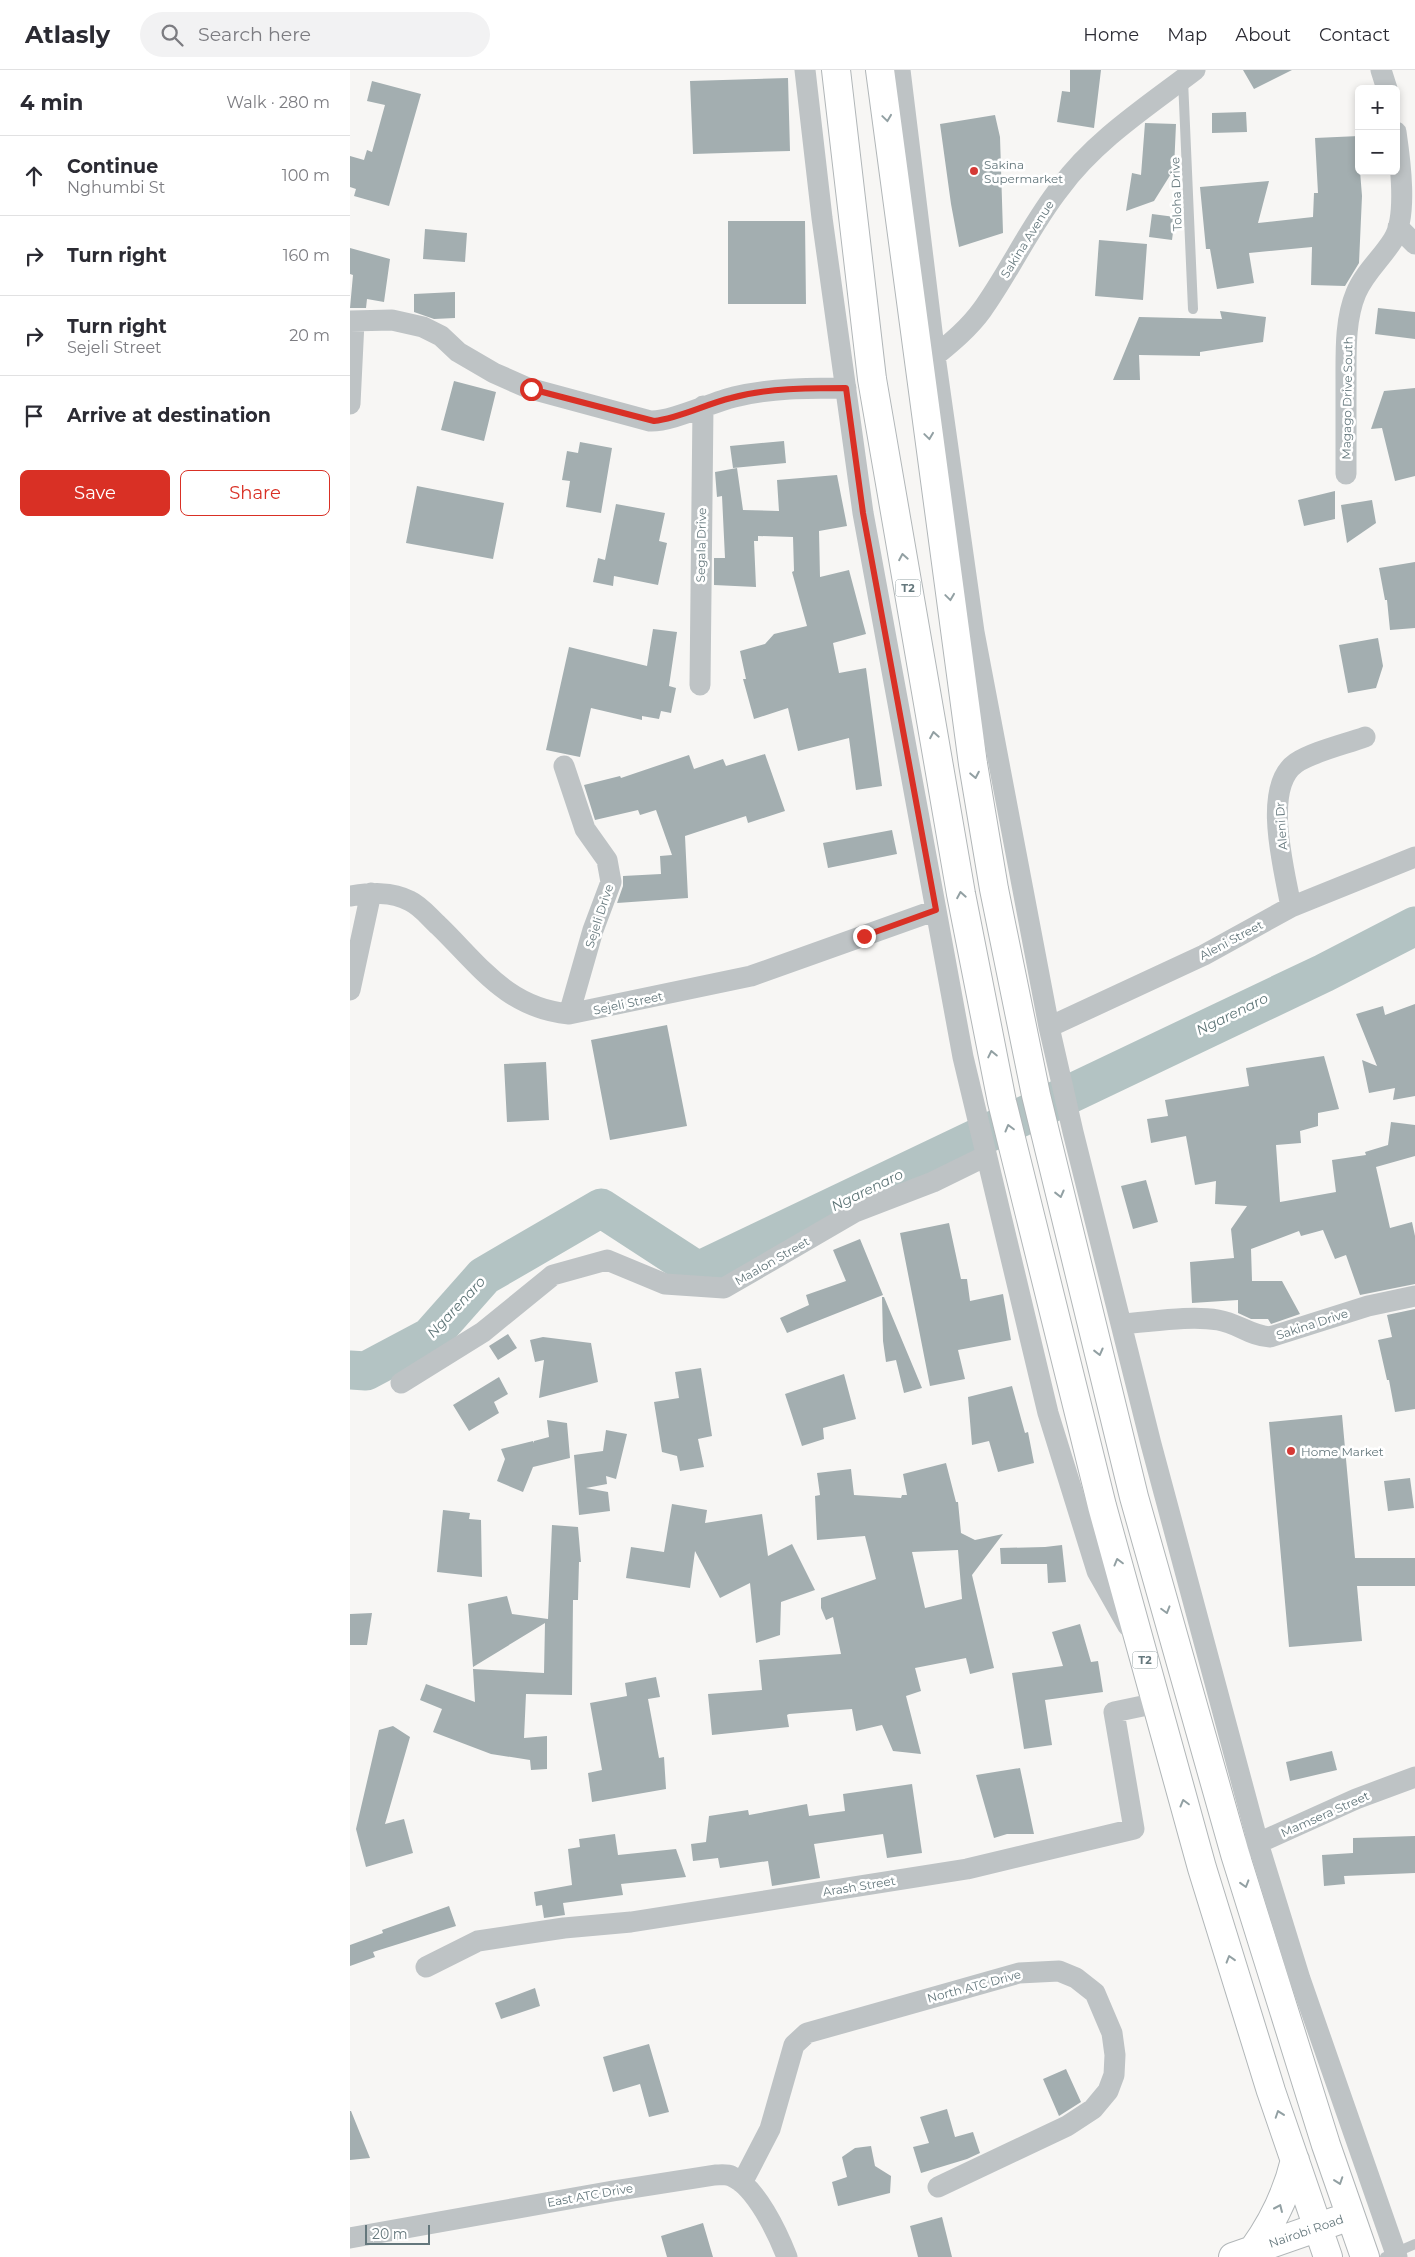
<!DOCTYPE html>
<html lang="en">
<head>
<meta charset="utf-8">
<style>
  body { margin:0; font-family:Montserrat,sans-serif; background:#f2f2f3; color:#2b2b33 }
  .controls { position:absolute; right:15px; top:15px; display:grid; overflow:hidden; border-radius:8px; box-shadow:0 2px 8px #0003 }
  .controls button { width:45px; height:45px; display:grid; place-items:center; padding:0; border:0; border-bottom:1px solid #e1e1e2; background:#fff; color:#2b2b33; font:25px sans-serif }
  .scale { position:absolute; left:15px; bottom:12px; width:65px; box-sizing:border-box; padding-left:5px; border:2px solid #64777c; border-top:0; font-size:14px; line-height:18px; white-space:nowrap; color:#64777c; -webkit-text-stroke:4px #fff; paint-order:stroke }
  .stop { position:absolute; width:15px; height:15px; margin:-11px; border:4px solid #d93025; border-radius:50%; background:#fff }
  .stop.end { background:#d93025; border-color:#fff; box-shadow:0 1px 5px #0008 }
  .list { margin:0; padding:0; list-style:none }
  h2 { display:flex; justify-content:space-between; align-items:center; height:65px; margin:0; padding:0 20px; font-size:21px }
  h2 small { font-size:16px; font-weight:400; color:#7c7c81 }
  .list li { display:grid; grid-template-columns:32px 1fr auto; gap:15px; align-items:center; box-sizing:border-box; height:80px; padding:0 20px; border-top:1px solid #e1e1e2 }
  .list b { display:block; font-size:19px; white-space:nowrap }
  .list p { margin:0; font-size:16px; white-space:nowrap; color:#7c7c81 }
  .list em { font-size:16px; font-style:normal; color:#7c7c81 }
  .actions { display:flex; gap:10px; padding:15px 20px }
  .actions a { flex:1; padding:11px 0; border:1px solid #d93025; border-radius:8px; text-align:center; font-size:18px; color:#d93025 }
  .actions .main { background:#d93025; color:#fff }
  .icon { flex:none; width:28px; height:28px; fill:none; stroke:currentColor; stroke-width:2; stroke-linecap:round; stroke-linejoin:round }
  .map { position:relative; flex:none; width:1065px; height:2187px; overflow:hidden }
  header { display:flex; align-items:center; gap:30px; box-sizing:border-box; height:70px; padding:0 25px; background:#fff; border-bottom:1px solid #e1e1e2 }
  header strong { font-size:24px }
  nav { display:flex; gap:28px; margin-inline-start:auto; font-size:18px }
  .search { width:350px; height:45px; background:#f2f2f3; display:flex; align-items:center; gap:12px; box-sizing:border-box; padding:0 18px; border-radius:28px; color:#7c7c81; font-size:19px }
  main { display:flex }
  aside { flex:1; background:#fff }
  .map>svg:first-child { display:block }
</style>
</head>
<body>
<header>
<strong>Atlasly</strong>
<div class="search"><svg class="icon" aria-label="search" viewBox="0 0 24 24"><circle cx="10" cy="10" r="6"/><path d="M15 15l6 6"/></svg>Search here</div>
<nav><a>Home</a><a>Map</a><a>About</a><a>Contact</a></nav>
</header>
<main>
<aside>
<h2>4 min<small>Walk · 280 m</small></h2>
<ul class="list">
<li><svg class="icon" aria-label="ahead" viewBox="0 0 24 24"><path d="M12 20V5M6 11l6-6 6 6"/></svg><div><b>Continue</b><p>Nghumbi St</p></div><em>100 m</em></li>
<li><svg class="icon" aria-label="right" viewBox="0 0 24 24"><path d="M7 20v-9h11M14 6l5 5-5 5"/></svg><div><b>Turn right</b></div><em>160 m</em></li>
<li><svg class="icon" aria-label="right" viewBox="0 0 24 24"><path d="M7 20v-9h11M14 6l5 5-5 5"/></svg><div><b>Turn right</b><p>Sejeli Street</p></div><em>20 m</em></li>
<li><svg class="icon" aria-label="arrive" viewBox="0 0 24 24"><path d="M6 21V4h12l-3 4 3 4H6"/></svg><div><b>Arrive at destination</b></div></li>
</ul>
<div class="actions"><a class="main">Save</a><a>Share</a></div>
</aside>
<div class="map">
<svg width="1065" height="2187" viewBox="0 0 1065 2187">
  <rect width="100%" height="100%" fill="#f7f6f4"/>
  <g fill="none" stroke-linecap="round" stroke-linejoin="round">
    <path stroke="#b3c3c3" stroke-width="39" d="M 0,1300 L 16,1301 L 80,1267 L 134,1206 L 251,1138 L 348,1201 L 974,903 L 1065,856"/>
  </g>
  <path fill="#a3aeb0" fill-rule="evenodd" d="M 720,0 L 751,0 L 744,58 L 707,52 L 712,21 L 720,22 Z
    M 893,0 L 942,0 L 904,19 Z
    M 438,8 L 440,81 L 343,84 L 340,11 Z
    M 22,11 L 71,24 L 39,136 L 4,126 L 6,119 L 0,117 L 0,86 L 14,90 L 17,80 L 22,82 L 35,35 L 17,31 Z
    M 896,42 L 897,62 L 862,63 L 862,43 Z
    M 645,45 L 650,67 L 653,163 L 609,177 L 601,134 L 590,54 Z
    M 795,53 L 826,54 L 824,99 L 804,131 L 776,141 L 782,103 L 791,105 Z
    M 1009,66 L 1009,101 L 1010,101 L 1012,126 L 1009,193 L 995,216 L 961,215 L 962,177 L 899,183 L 904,213 L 867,219 L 860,179 L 856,179 L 850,117 L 919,111 L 908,153 L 963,147 L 964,123 L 968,123 L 965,68 Z
    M 802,144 L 825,147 L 822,170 L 799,167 Z
    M 378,151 L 455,151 L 456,234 L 378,234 Z
    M 75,159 L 117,163 L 115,192 L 73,189 Z
    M 749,170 L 797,174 L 793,230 L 745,226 Z
    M 0,178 L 40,189 L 34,232 L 17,229 L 16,238 L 0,238 L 3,205 L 0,204 Z
    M 105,222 L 105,248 L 84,249 L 64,242 L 64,224 Z
    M 1028,238 L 1065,242 L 1065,269 L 1025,264 Z
    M 870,241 L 916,247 L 913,272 L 850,282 L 850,286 L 789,285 L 790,310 L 763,310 L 789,247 L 872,249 Z
    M 104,311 L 146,322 L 134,371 L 91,360 Z
    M 1065,318 L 1065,406 L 1045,411 L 1032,358 L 1021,359 L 1034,321 Z
    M 434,371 L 436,393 L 383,398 L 380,376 Z
    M 230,372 L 262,378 L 251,443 L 216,437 L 220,411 L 212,410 L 217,381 L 228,383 Z
    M 387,398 L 393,440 L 429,441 L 427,410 L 487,405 L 497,456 L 469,461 L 470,507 L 499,500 L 516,564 L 483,573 L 489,603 L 516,598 L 532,716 L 506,720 L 499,668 L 448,681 L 438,638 L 404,649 L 393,609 L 396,609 L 390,581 L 415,574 L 424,564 L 457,556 L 442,502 L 444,501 L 443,467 L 408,466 L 408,471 L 404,471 L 406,517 L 364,515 L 364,488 L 375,488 L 372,426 L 367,427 L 365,402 Z
    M 67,416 L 154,433 L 143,489 L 56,473 Z
    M 985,421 L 985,449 L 954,456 L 948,430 Z
    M 1022,430 L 1026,453 L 997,473 L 991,435 Z
    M 266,434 L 315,443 L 309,471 L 317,473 L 308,515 L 264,506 L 263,516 L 243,512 L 248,488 L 255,490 Z
    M 1065,492 L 1065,558 L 1040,560 L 1037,530 L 1035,530 L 1029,498 Z
    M 303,559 L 327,562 L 319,616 L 326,618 L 321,643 L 311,641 L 309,649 L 292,646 L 292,650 L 241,638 L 230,687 L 196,680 L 219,577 L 297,596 Z
    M 1028,568 L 1033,596 L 1026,618 L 998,623 L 989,575 Z
    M 415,684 L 435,741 L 398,753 L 396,746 L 335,766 L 338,828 L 267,833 L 273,816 L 273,806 L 311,804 L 310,786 L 322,785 L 306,740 L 290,745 L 288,740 L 245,750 L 234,715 L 270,706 L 271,708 L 339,685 L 344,699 L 373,689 L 376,696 Z
    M 542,760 L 547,784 L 478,798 L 473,773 Z
    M 1065,934 L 1065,1026 L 1043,1030 L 1045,1018 L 1019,1023 L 1012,990 L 1027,996 L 1006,944 L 1033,936 L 1035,945 Z
    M 317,955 L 337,1056 L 260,1070 L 241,970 Z
    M 974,986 L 989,1039 L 968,1043 L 968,1056 L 950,1061 L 951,1073 L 926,1075 L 930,1132 L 986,1122 L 982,1090 L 1016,1085 L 1015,1082 L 1038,1075 L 1041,1052 L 1065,1055 L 1065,1086 L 1026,1097 L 1040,1158 L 1062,1152 L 1065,1166 L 1065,1214 L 1010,1225 L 996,1185 L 985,1189 L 973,1160 L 951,1166 L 949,1161 L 901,1179 L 902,1211 L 932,1211 L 950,1244 L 921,1254 L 918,1249 L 901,1249 L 888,1243 L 888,1230 L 842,1233 L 840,1192 L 884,1188 L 881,1159 L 897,1136 L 865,1134 L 866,1111 L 845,1115 L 836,1066 L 801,1073 L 797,1049 L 818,1046 L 815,1030 L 899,1016 L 896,998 Z
    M 196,992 L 199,1050 L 157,1052 L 154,994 Z
    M 796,1110 L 808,1152 L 783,1159 L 771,1116 Z
    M 599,1153 L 611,1209 L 617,1209 L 620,1231 L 653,1224 L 661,1270 L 608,1280 L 615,1309 L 580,1316 L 550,1163 Z
    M 510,1169 L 533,1225 L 437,1263 L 430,1248 L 459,1235 L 456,1225 L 496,1211 L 483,1180 Z
    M 532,1227 L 534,1227 L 572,1318 L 554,1323 L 546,1290 L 536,1292 L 533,1271 Z
    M 1065,1239 L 1065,1339 L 1045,1342 L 1039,1310 L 1037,1310 L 1028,1270 L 1042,1267 L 1037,1245 Z
    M 158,1264 L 167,1278 L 148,1290 L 139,1276 Z
    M 193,1267 L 241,1273 L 248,1312 L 189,1328 L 194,1290 L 185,1292 L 180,1270 Z
    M 351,1298 L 362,1366 L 348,1369 L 354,1397 L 330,1401 L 327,1386 L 312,1382 L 304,1332 L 329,1328 L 325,1302 Z
    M 494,1304 L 506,1349 L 473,1358 L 474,1369 L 452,1376 L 435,1324 Z
    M 149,1307 L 158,1324 L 144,1332 L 149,1343 L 119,1361 L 103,1335 Z
    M 662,1316 L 675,1363 L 678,1362 L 684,1393 L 648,1402 L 639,1371 L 622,1375 L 618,1327 Z
    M 992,1345 L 1005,1488 L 1065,1488 L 1065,1516 L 1007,1516 L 1012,1571 L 939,1577 L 919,1352 Z
    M 197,1350 L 217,1353 L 220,1388 L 183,1397 L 173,1422 L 147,1411 L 155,1389 L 151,1379 L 183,1371 L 183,1373 L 184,1371 L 199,1367 Z
    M 256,1360 L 277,1364 L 266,1409 L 256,1406 L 257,1414 L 236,1418 L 258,1422 L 260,1441 L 229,1445 L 224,1385 L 253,1381 Z
    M 596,1393 L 606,1432 L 608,1432 L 611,1463 L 625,1470 L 653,1464 L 622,1505 L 644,1598 L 620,1604 L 616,1588 L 565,1598 L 571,1621 L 556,1626 L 571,1684 L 543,1681 L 532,1655 L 506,1661 L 502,1639 L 439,1644 L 437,1645 L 439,1657 L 362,1665 L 358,1624 L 412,1620 L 409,1590 L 491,1584 L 483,1547 L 476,1550 L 471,1538 L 471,1528 L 526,1509 L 515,1466 L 467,1470 L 465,1426 L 470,1425 L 467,1403 L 501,1399 L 504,1425 L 551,1428 L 552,1425 L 557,1425 L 553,1404 ZM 608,1480 L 612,1529 L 575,1538 L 562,1482 Z
    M 1060,1408 L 1064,1438 L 1038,1441 L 1034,1411 Z
    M 322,1434 L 357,1440 L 355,1453 L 412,1444 L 418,1486 L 442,1474 L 465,1520 L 431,1532 L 430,1565 L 406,1573 L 400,1513 L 370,1528 L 345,1481 L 340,1518 L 276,1508 L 281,1477 L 314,1482 Z
    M 93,1440 L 120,1443 L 119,1449 L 131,1450 L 132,1507 L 87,1502 Z
    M 202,1455 L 228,1457 L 231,1492 L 229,1492 L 228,1530 L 223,1530 L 222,1625 L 176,1624 L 174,1668 L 197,1666 L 197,1699 L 181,1700 L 180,1690 L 141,1684 L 83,1662 L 92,1639 L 70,1630 L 76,1614 L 125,1632 L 123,1599 L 194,1603 L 195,1553 L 123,1597 L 118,1534 L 157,1526 L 162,1544 L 198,1549 Z
    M 712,1475 L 716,1512 L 698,1513 L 697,1494 L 651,1494 L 650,1478 L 695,1477 Z
    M 22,1543 L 17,1575 L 0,1575 L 0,1544 Z
    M 730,1554 L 741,1592 L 748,1591 L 753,1622 L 695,1630 L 702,1675 L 674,1679 L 662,1603 L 713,1596 L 702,1562 Z
    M 306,1607 L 310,1627 L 298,1629 L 309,1688 L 314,1687 L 316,1719 L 242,1732 L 238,1703 L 252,1700 L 240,1633 L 277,1626 L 275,1613 Z
    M 43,1656 L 60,1667 L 35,1754 L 54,1749 L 63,1783 L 16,1797 L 6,1759 L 29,1660 Z
    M 982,1681 L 987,1700 L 940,1711 L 936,1692 Z
    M 670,1698 L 684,1764 L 657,1764 L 644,1768 L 626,1705 Z
    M 562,1714 L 572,1783 L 537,1788 L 533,1764 L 464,1774 L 470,1808 L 422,1816 L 418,1791 L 370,1798 L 368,1788 L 343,1791 L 341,1774 L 356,1772 L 359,1746 L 398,1740 L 399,1745 L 457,1734 L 459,1746 L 495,1741 L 493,1724 Z
    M 265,1764 L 268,1785 L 326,1779 L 336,1807 L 271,1814 L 273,1825 L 213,1833 L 215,1845 L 194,1848 L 192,1835 L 186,1836 L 184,1822 L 222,1815 L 218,1779 L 230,1777 L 229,1769 Z
    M 1065,1766 L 1065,1803 L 994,1806 L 995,1814 L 974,1816 L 972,1785 L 1003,1783 L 1003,1768 Z
    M 99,1836 L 106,1856 L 23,1882 L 25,1887 L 0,1896 L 0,1875 L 33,1863 L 32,1860 Z
    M 185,1918 L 190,1936 L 151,1949 L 145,1933 Z
    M 299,1974 L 319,2042 L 299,2047 L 290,2014 L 263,2022 L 253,1987 Z
    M 716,1999 L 731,2032 L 709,2046 L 693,2009 Z
    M 597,2039 L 605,2067 L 623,2062 L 630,2083 L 617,2089 L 571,2103 L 563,2077 L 579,2073 L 570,2047 Z
    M 0,2041 L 1,2041 L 20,2088 L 0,2090 Z
    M 521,2076 L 525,2096 L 541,2106 L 540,2123 L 488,2136 L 482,2112 L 497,2107 L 492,2087 L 505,2078 Z
    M 592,2147 L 602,2187 L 568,2187 L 560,2156 Z
    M 353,2153 L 363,2187 L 317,2187 L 311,2166 Z"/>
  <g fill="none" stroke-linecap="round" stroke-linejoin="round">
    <g stroke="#b1b6b8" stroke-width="30">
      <path id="highway" d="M 486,0 L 522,309 L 611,824 L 652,1032 L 752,1436 L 852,1798 L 921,2021 L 978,2187
        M 530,0 L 623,694 L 644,819 L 686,1025 L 784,1427 L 885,1784 L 976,2075 L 1015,2187
        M 903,2180 C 923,2152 937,2124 945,2090
        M 883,2187 L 986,2151"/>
    </g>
    <path stroke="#bec3c5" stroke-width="10" d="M 833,10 L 843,239
      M 1035,2187 L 1065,2174"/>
    <path stroke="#bec3c5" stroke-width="21" d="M 455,0 L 472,148 L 513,443 L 613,987 L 698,1343 L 747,1501 L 778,1556
      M 550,0 L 585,286 L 624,562 L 699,957 L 723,1062 L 801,1374 L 908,1773 L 950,1909 L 1047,2187
      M 1031,0 L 1037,19
      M 1048,157 L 1065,174
      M 0,251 L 42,250 L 73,257 L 91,266 L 108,282 L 144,303 L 178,318 L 300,351 C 321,352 360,333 384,327 C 420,318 459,318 496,318
      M 585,286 C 602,272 619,258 632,240 C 660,201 680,156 710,118 C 745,70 798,36 845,0
      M 0,334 L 4,252
      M 996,404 C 996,372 996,341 996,309 C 996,281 995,249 1006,223 C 1014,203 1032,188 1043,170 C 1058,147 1050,89 1046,62
      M 350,615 L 353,336
      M 214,696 L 235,759 L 257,790 L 261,812 L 243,860 L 219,944
      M 0,826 C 20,823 41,821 60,831 C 71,836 80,848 89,856 C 130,896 157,938 219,944 L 401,906 L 586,840
      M 941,837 C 935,802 911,717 946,693 C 962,682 996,674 1015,667
      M 0,920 L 21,823
      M 699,957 L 854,885 L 941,837 L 1065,787
      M 771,1254 C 801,1252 839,1245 868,1250 C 887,1253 901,1266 920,1267 L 1018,1236 L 1065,1226
      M 51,1313 L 133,1262 L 203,1205 L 257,1190 L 315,1214 L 374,1218 L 505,1142 L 583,1112 L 636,1086
      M 895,1779 L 1006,1729 L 1065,1707
      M 76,1897 L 128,1871 L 214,1858 L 281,1852 L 617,1799 L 784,1759 L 764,1642 L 807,1633
      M 392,2113 L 420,2059 L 444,1975 L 457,1963 L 669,1903 L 709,1901 L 726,1908 L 745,1923 L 762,1963 L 765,1985 L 764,2005 L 758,2021 L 743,2039 L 717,2056 L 588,2117
      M 0,2168 L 263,2121 L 365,2105 C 370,2105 377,2104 381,2106 C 406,2116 428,2164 437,2187"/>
    <use href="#highway" stroke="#fff" stroke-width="28"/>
  </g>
  <defs><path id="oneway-chevron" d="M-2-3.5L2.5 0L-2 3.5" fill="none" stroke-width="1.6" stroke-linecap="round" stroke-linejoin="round" transform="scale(1.25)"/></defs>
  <g stroke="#92a0a3">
    <use href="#oneway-chevron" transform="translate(537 48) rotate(82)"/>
    <use href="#oneway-chevron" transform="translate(579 366) rotate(82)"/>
    <use href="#oneway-chevron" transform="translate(553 487) rotate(-100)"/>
    <use href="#oneway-chevron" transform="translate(600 527) rotate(82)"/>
    <use href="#oneway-chevron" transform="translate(584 665) rotate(-100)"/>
    <use href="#oneway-chevron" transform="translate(625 705) rotate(79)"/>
    <use href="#oneway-chevron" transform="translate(611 825) rotate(-100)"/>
    <use href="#oneway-chevron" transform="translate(642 984) rotate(-102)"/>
    <use href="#oneway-chevron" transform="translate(659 1058) rotate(-105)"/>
    <use href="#oneway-chevron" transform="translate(710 1124) rotate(76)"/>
    <use href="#oneway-chevron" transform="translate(749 1282) rotate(76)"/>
    <use href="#oneway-chevron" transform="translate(768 1492) rotate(-105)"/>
    <use href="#oneway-chevron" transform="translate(816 1540) rotate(74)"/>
    <use href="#oneway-chevron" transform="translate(834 1733) rotate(-105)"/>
    <use href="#oneway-chevron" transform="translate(895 1814) rotate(73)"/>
    <use href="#oneway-chevron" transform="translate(880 1889) rotate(-107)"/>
    <use href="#oneway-chevron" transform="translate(929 2044) rotate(-109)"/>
    <use href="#oneway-chevron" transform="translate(989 2111) rotate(71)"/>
    <use href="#oneway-chevron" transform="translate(929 2138) rotate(-66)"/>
  </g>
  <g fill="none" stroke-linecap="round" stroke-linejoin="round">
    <path stroke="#d93025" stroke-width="6" d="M 181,319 L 304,351 C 330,348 356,334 381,328 C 418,318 458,318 496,318 L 513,443 L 586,840 L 514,866"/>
  </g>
  <g fill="#d53a36" stroke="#fff" stroke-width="2">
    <circle cx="624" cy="101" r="5"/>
    <circle cx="941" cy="1381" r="5"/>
  </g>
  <g text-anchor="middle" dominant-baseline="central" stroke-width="5" stroke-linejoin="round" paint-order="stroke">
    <g fill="#fff" stroke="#92a0a3" stroke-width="1">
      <rect x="545.5" y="509.5" width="25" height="17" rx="4"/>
      <rect x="782.5" y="1581.5" width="25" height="17" rx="4"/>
    </g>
    <g font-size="11" font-weight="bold" fill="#64777c">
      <text x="558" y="518">T2</text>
      <text x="795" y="1590">T2</text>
    </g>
    <g font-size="12" fill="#64777c" stroke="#fff" text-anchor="start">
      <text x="634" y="94">Sakina<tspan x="634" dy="14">Supermarket</tspan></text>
      <text x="951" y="1381">Home Market</text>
    </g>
    <g font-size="12" fill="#64777c" stroke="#fff">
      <text transform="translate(826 124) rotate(-92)">Toloha Drive</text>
      <text transform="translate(677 169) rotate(-58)">Sakina Avenue</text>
      <text transform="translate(997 328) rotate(-89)">Magago Drive South</text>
      <text transform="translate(351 475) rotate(-89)">Segala Drive</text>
      <text transform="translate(931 756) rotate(-94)">Aleni Dr</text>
      <text transform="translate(249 846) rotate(-72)">Sejeli Drive</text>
      <text transform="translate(881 870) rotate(-28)">Aleni Street</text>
      <text transform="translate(278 933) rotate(-12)">Sejeli Street</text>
      <text transform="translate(422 1191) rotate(-30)">Maalon Street</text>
      <text transform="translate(962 1254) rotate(-18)">Sakina Drive</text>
      <text transform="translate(975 1744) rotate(-24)">Mamsera Street</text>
      <text transform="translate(509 1816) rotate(-9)">Arash Street</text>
      <text transform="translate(624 1916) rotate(-15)">North ATC Drive</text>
      <text transform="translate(240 2125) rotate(-10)">East ATC Drive</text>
      <text transform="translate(956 2161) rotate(-19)">Nairobi Road</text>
    </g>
    <g font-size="14" font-style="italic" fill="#5f7678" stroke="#fff">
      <text transform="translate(882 944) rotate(-26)">Ngarenaro</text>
      <text transform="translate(517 1120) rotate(-26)">Ngarenaro</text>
      <text transform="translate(106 1237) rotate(-47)">Ngarenaro</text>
    </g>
  </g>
</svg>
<div class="controls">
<button>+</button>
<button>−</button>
</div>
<div class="scale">20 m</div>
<div class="stop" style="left:181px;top:319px"></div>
<div class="stop end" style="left:514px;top:866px"></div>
</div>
</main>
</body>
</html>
